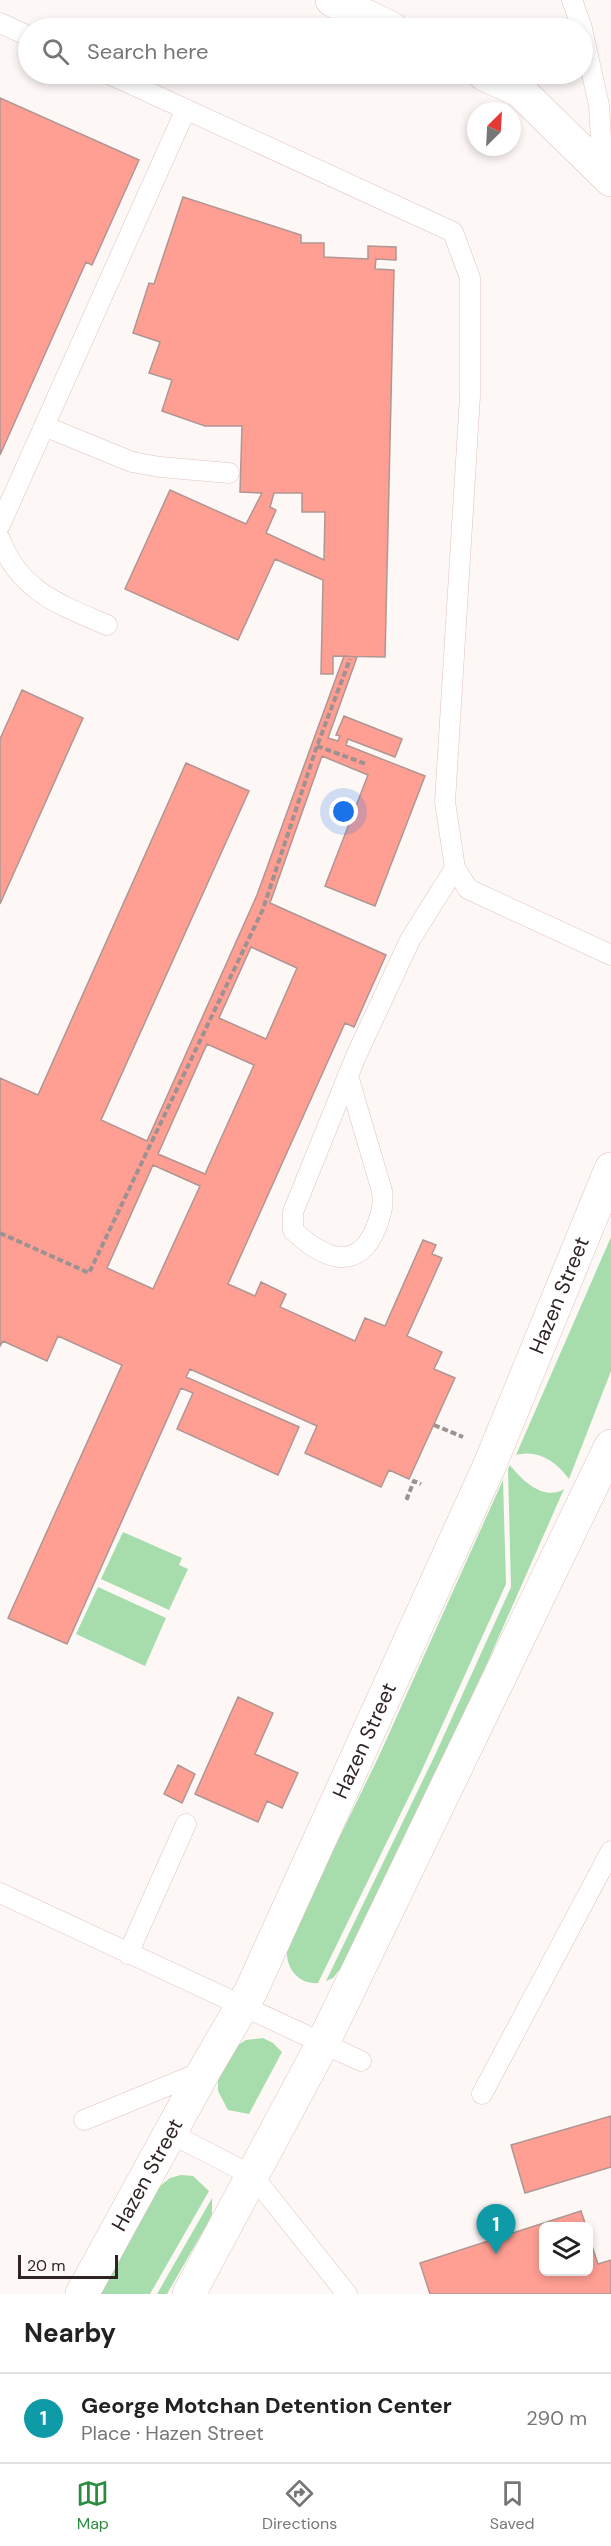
<!DOCTYPE html>
<html lang="en">
<head>
<meta charset="utf-8">
<style>
  body { margin:0; font-family:"DM Sans",sans-serif; background:#f2f2f2; color:#222 }
  .controls { position:absolute; right:18px; bottom:18px; display:grid; overflow:hidden; border-radius:9px; box-shadow:0 3px 9px #0003 }
  .controls button { width:54px; height:54px; display:grid; place-items:center; padding:0; border:0; border-bottom:2px solid #e0e0e0; background:#fff; color:#222; font:30px sans-serif }
  .compass { position:absolute; left:467px; top:102px; width:54px; height:54px; border-radius:50%; background:#fff; box-shadow:0 3px 9px #0003; rotate:24deg }
  .scale { position:absolute; left:18px; bottom:15px; width:100px; box-sizing:border-box; padding-left:6px; border:3px solid #2f2423; border-top:0; font-size:16px; line-height:21px; white-space:nowrap; color:#2f2423; -webkit-text-stroke:4px #fdf7f6; paint-order:stroke }
  .you { position:absolute; left:344px; top:812px; width:21px; height:21px; margin:-15px; border:4px solid #fff; border-radius:50%; background:#1a73e8; box-shadow:0 0 0 9px #1a73e833 }
  .badge { display:grid; place-items:center; width:39px; height:39px; border-radius:50%; background:#2a8c40; color:#fff; font-size:20px; font-weight:700 }
  .pin { position:absolute; translate:-50% -50px; filter:drop-shadow(0 2px 3px #0008) }
  .pin::after { content:''; position:absolute; top:32px; width:21px; height:18px; background:inherit; clip-path:polygon(0 0,100% 0,50% 100%) }
  .list { margin:0; padding:0; list-style:none }
  h2 { display:flex; justify-content:space-between; align-items:center; height:78px; margin:0; padding:0 24px; font-size:26px }
  h2 small { font-size:20px; font-weight:400; color:#767676 }
  .list li { display:grid; grid-template-columns:39px 1fr auto; gap:18px; align-items:center; box-sizing:border-box; height:90px; padding:0 24px; border-top:2px solid #e0e0e0 }
  .list b { display:block; font-size:22px; white-space:nowrap }
  .list p { margin:0; font-size:20px; white-space:nowrap; color:#767676 }
  .list em { font-size:20px; font-style:normal; color:#767676 }
  .icon { flex:none; width:33px; height:33px; fill:none; stroke:currentColor; stroke-width:2; stroke-linecap:round; stroke-linejoin:round }
  .map { position:relative; flex:none; width:611px; height:2294px; overflow:hidden }
  .search { position:absolute; background:#fff; box-shadow:0 3px 9px #0003; left:18px; right:18px; top:18px; height:66px; display:flex; align-items:center; gap:15px; box-sizing:border-box; padding:0 21px; border-radius:33px; color:#767676; font-size:22px }
  .sheet { height:168px; background:#fff }
  nav { display:flex; justify-content:space-around; align-items:center; box-sizing:border-box; height:84px; border-top:2px solid #e0e0e0; background:#fff; font-size:16px; color:#767676 }
  nav a { display:grid; justify-items:center; gap:3px }
  nav .on { color:#2a8c40 }
  .map>svg:first-child { display:block }
</style>
</head>
<body>
<div class="map">
<svg width="611" height="2294" viewBox="0 0 611 2294">
  <rect width="100%" height="100%" fill="#fdf7f6"/>
  <path fill="#a7ddac" d="M 611,1237 L 611,1371 L 569,1479 C 556,1461 538,1449 516,1455 Z
    M 510,1465 C 521,1479 543,1502 564,1489 L 485,1668 L 384,1883 L 344,1964 L 333,1978 L 326,1981 L 436,1753 L 511,1587 L 508,1469 Z
    M 503,1480 L 506,1584 L 421,1772 L 318,1983 C 295,1985 283,1963 288,1943 L 379,1756 Z
    M 123,1532 L 182,1558 L 179,1565 L 188,1569 L 169,1610 L 101,1579 Z
    M 98,1587 L 166,1618 L 145,1666 L 76,1634 Z
    M 263,2038 L 273,2043 L 282,2052 L 249,2114 L 228,2110 L 218,2091 L 218,2077 L 235,2047 L 246,2040 Z
    M 181,2175 L 193,2176 L 209,2191 L 150,2294 L 99,2294 L 159,2187 L 170,2178 Z
    M 212,2198 L 212,2214 L 209,2221 L 167,2294 L 157,2294 Z"/>
  <path fill="#ff9e93" stroke="#b09692" stroke-width="1.5" fill-rule="evenodd" d="M 0,98 L 139,160 L 92,265 L 86,262 L 0,455 Z
    M 183,197 L 301,235 L 301,243 L 324,243 L 324,257 L 368,259 L 368,246 L 396,247 L 396,260 L 376,259 L 375,269 L 394,270 L 385,657 L 333,656 L 333,674 L 321,674 L 323,580 L 275,559 L 238,640 L 125,589 L 170,490 L 246,524 L 262,493 L 240,492 L 242,426 L 205,426 L 162,411 L 172,380 L 149,373 L 160,342 L 133,333 L 149,283 L 154,284 ZM 274,493 L 302,493 L 302,512 L 325,512 L 324,560 L 266,533 L 276,510 L 270,507 Z
    M 344,656 L 357,657 L 328,738 L 338,741 L 340,736 L 336,735 L 344,716 L 402,739 L 395,757 L 348,739 L 346,745 L 425,776 L 375,906 L 325,886 L 368,775 L 322,756 L 270,903 L 386,955 L 354,1027 L 345,1023 L 228,1284 L 255,1296 L 261,1282 L 286,1294 L 280,1307 L 355,1341 L 365,1318 L 385,1326 L 423,1240 L 436,1245 L 432,1254 L 442,1258 L 407,1336 L 442,1352 L 434,1369 L 455,1378 L 409,1479 L 389,1470 L 381,1487 L 305,1453 L 317,1426 L 190,1369 L 186,1377 L 299,1427 L 278,1475 L 177,1429 L 193,1393 L 181,1388 L 67,1644 L 8,1618 L 122,1365 L 58,1336 L 47,1361 L 3,1341 L 0,1346 L 0,1078 L 38,1095 L 186,763 L 249,791 L 101,1120 L 147,1141 L 257,895 ZM 251,947 L 297,968 L 266,1039 L 219,1018 ZM 207,1044 L 254,1065 L 205,1174 L 158,1154 ZM 153,1165 L 200,1186 L 153,1289 L 107,1268 Z
    M 22,690 L 83,718 L 0,904 L 0,739 Z
    M 238,1697 L 273,1713 L 255,1754 L 298,1773 L 282,1808 L 267,1801 L 258,1822 L 195,1794 Z
    M 178,1765 L 195,1774 L 182,1803 L 164,1794 Z
    M 611,2116 L 611,2167 L 525,2193 L 511,2145 Z
    M 581,2211 L 586,2226 L 544,2226 L 544,2272 L 588,2272 L 588,2234 L 598,2264 L 611,2260 L 611,2294 L 430,2294 L 420,2263 Z"/>
  <g fill="none" stroke-linecap="round" stroke-linejoin="round">
    <g stroke="#dec3bf" stroke-width="21">
      <path id="lane" d="M 572,0 L 582,28
        M 0,23 L 28,36
        M 582,29 L 599,105 L 603,173
        M 109,74 L 453,232 L 470,278 L 470,396 L 445,802 L 455,868 L 468,889 L 611,955
        M 44,426 L 132,462 L 160,467 L 229,473
        M 0,525 L 186,109
        M 0,539 C 19,591 60,605 107,625
        M 348,1076 L 382,1191 C 384,1206 381,1214 376,1228 C 357,1274 322,1258 293,1230 L 293,1212 L 356,1056 L 410,940 L 455,868
        M 0,1893 L 361,2061
        M 128,1954 L 186,1824
        M 482,2094 L 611,1851
        M 84,2120 L 204,2071
        M 170,2133 L 253,2176 L 347,2294"/>
    </g>
    <g stroke="#dec3bf" stroke-width="34">
      <g id="street">
        <path d="M 332,0 L 391,28"/>
        <path d="M 484,74 L 520,91 L 611,180"/>
        <path id="s1" d="M 82,2294 L 204,2071 L 251,1991 L 491,1462 L 611,1169"/>
        <path d="M 189,2294 L 323,2043 L 611,1446"/>
      </g>
    </g>
    <path stroke="#9b9291" stroke-width="4" stroke-dasharray="6 3" stroke-linecap="butt" d="M 317,746 L 366,764
      M 0,1233 L 89,1273 L 263,909 L 317,746 L 350,659
      M 434,1425 L 463,1437
      M 409,1499 L 407,1498 L 414,1481 L 421,1484"/>
    <use href="#lane" stroke="#fff" stroke-width="20"/>
    <use href="#street" stroke="#fff" stroke-width="33"/>
  </g>
  <g text-anchor="middle" dominant-baseline="central" stroke-width="6" stroke-linejoin="round" paint-order="stroke">
    <g font-size="21" fill="#2f2423" stroke="#fdf7f6">
      <text stroke="none"><textPath href="#s1" startOffset="1108">Hazen Street</textPath></text>
      <text stroke="none"><textPath href="#s1" startOffset="622">Hazen Street</textPath></text>
      <text stroke="none"><textPath href="#s1" startOffset="136">Hazen Street</textPath></text>
    </g>
  </g>
</svg>
<div class="controls">
<button><svg class="icon" aria-label="layers" viewBox="0 0 24 24"><path d="M12 4l9 5-9 5-9-5zM3 14l9 5 9-5"/></svg></button>
</div>
<svg class="compass" viewBox="-18 -18 36 36"><path d="M0-13l5 13h-10z" fill="#e53935"/><path d="M0 13l5-13h-10z" fill="#767676"/></svg>
<div class="scale">20 m</div>
<div class="you"></div>
<div class="pin badge" style="left:496px;top:2254px;background:#0f9aa8">1</div>
<div class="search"><svg class="icon" aria-label="search" viewBox="0 0 24 24"><circle cx="10" cy="10" r="6"/><path d="M15 15l6 6"/></svg>Search here</div>
</div>
<section class="sheet">
<h2>Nearby<small></small></h2>
<ul class="list">
<li><span class="badge" style="background:#0f9aa8">1</span><div><b>George Motchan Detention Center</b><p>Place · Hazen Street</p></div><em>290 m</em></li>
</ul>
</section>
<nav>
<a class="on"><svg class="icon" aria-label="map" viewBox="0 0 24 24"><path d="M3 6l6-2 6 2 6-2v14l-6 2-6-2-6 2zM9 4v14M15 6v14"/></svg>Map</a>
<a><svg class="icon" aria-label="directions" viewBox="0 0 24 24"><path d="M12 3l9 9-9 9-9-9zM9 14v-3h6M13 9l2 2-2 2"/></svg>Directions</a>
<a><svg class="icon" aria-label="saved" viewBox="0 0 24 24"><path d="M7 4h10v16l-5-4-5 4z"/></svg>Saved</a>
</nav>
</body>
</html>
